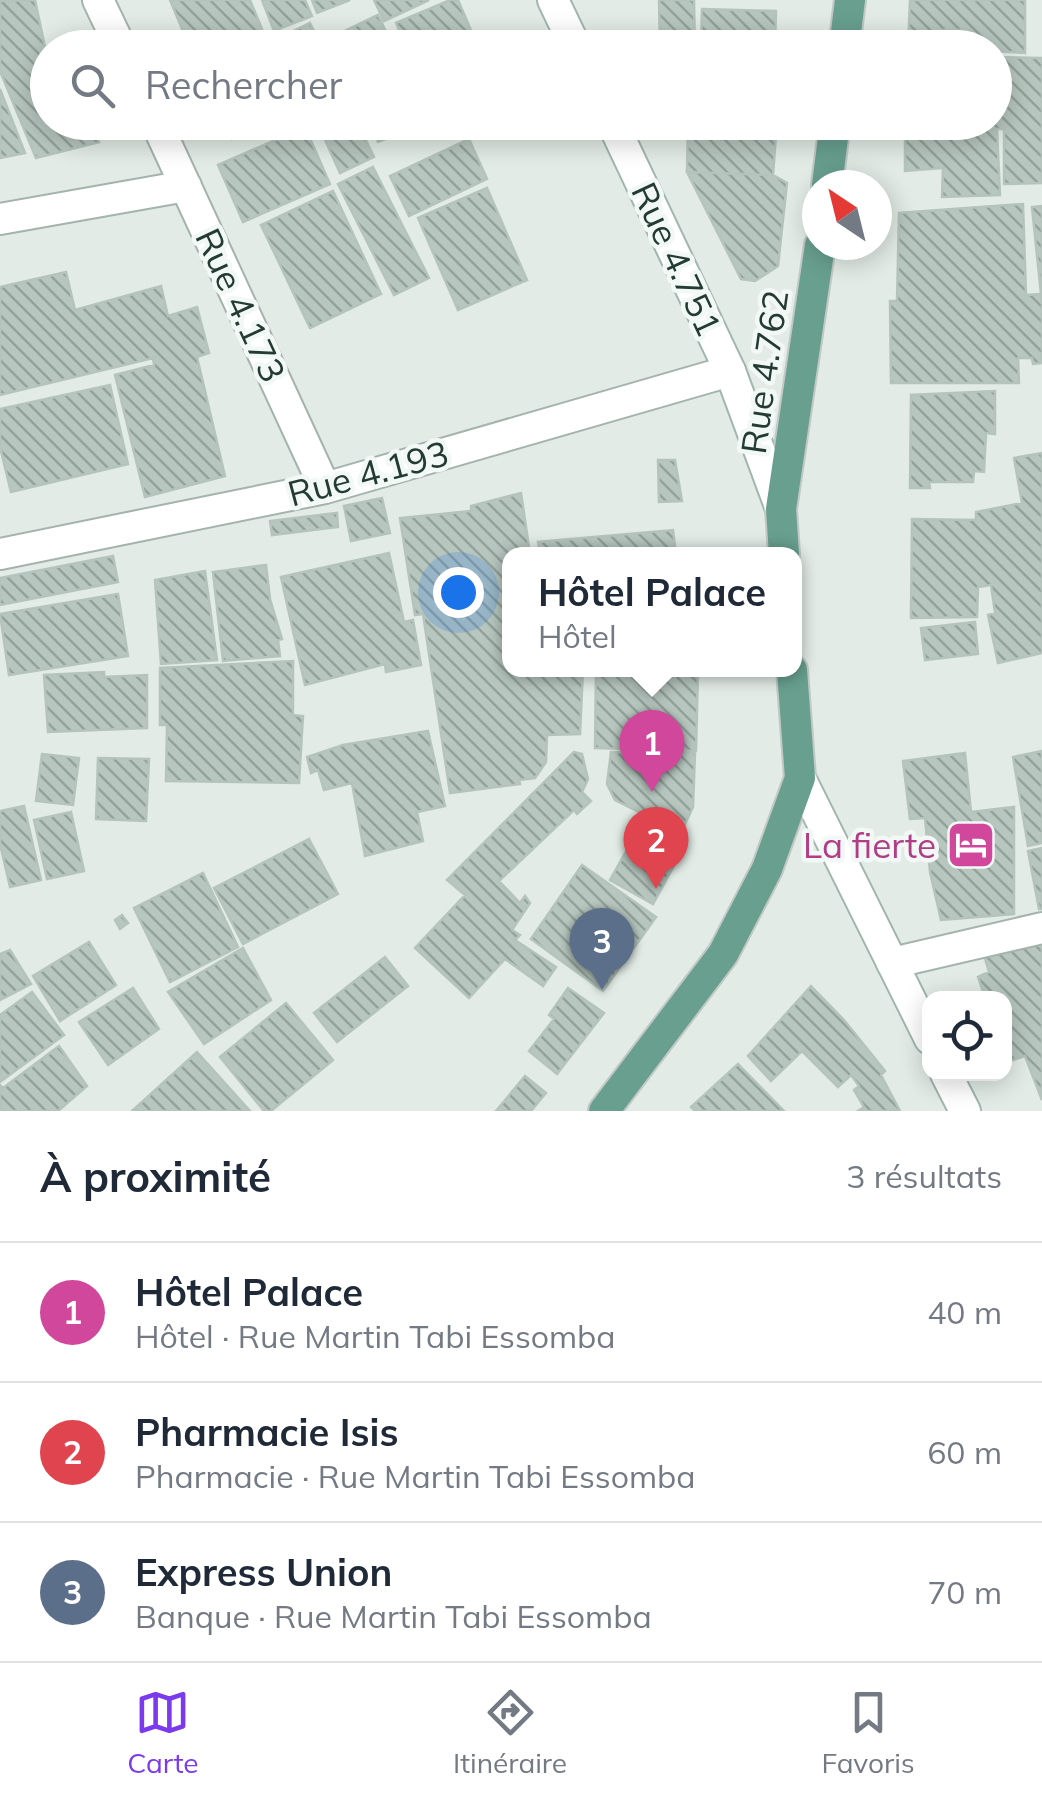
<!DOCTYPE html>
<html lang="fr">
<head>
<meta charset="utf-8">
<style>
  body { margin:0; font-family:Mulish,sans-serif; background:#f6f6f7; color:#1f2937 }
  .controls { position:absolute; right:30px; bottom:30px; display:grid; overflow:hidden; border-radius:20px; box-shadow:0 5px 25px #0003 }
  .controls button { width:90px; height:90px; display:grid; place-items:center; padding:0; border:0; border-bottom:2px solid #e0e1e3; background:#fff; color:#1f2937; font:50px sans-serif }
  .compass { position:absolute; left:802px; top:170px; width:90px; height:90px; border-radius:50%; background:#fff; box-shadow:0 5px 25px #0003; rotate:325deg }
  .you { position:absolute; left:458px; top:592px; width:35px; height:35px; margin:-25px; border:8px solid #fff; border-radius:50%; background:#1a73e8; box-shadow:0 0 0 15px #1a73e833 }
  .badge { display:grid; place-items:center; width:65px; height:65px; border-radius:50%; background:#7c3aed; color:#fff; font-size:32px; font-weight:700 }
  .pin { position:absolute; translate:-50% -82px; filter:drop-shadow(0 2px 5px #0008) }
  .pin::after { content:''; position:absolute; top:52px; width:35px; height:30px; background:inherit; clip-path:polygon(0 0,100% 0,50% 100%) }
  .popup { position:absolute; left:502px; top:547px; width:300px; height:130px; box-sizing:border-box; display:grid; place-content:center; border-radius:20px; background:#fff; filter:drop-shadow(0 2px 8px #0005); font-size:32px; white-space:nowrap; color:#747a83 }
  .popup b { font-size:38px; color:#1f2937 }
  .popup::after { content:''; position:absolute; left:50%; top:100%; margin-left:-20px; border:20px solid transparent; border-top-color:#fff }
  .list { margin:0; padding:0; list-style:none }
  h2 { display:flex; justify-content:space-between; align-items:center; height:130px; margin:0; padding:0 40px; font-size:42px }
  h2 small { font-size:32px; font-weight:400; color:#747a83 }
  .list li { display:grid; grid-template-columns:65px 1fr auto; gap:30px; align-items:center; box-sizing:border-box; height:140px; padding:0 40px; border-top:2px solid #e0e1e3 }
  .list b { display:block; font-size:38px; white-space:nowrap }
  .list p { margin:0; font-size:32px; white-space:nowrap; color:#747a83 }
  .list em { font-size:32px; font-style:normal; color:#747a83 }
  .icon { flex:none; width:55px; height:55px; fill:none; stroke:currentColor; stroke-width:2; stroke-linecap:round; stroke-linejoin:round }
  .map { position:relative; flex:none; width:1042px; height:1111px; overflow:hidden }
  .search { position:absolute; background:#fff; box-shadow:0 5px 25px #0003; left:30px; right:30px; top:30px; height:110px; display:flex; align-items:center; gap:25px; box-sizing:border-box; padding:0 35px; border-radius:55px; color:#747a83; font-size:38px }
  .sheet { height:550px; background:#fff }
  nav { display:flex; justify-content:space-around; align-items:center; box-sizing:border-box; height:140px; border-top:2px solid #e0e1e3; background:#fff; font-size:28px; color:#747a83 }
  nav a { display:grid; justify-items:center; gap:5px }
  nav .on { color:#7c3aed }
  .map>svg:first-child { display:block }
</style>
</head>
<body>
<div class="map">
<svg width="1042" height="1111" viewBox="0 0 1042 1111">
  <defs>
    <pattern id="building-back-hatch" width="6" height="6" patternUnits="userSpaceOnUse" patternTransform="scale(2.5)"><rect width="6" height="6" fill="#b7c6bf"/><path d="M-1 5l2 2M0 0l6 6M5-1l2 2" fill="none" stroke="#94a29c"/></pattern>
  </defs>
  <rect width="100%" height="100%" fill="#e2ebe6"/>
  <path fill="url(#building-back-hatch)" stroke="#b4c4bd" stroke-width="2.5" d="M 35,0 L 45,47 L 59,43 L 61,48 L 48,48 L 48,122 L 92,122 L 99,142 L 36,158 L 0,71 L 0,1 Z
    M 170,0 L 250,0 L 262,29 L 220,48 L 190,48 Z
    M 262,0 L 305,0 L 312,16 L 274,31 Z
    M 312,0 L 350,0 L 317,13 Z
    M 374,0 L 429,0 L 384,21 Z
    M 450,0 L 458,0 L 474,37 L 449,48 L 407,48 L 396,23 Z
    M 659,0 L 694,0 L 695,48 L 660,48 Z
    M 910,0 L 1025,0 L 1025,53 L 994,51 L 994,48 L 963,48 L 964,30 L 944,30 L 943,48 L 908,48 Z
    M 702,9 L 776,11 L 775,48 L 701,48 Z
    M 378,15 L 394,48 L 331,48 L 328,39 Z
    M 310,23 L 322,48 L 281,48 L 277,39 Z
    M 994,57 L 1042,58 L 1042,183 L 1004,184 L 1004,129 L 997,129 L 1000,195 L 942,197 L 943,168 L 905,171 L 905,124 L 994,122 Z
    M 0,89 L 25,153 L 0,158 Z
    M 209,122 L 269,122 L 232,139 L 229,131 L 216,137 Z
    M 317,122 L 357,122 L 374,157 L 340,173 Z
    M 371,122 L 428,122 L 428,123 L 378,142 Z
    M 444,122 L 485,122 L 451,138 Z
    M 688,122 L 777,122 L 773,175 L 687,172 Z
    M 305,127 L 330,184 L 243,222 L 218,165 Z
    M 469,139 L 487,179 L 409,216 L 390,176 Z
    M 373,167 L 429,278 L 394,295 L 338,184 Z
    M 687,172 L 773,175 L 787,183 L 778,266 L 755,281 L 741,279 Z
    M 487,188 L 527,280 L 458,310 L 418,218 Z
    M 333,191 L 381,294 L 310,328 L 261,225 Z
    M 1023,204 L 1026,295 L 1041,294 L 1032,207 L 1042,206 L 1042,363 L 1033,364 L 1032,358 L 1018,358 L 1019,383 L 891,383 L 890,301 L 897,301 L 899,213 Z
    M 66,272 L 75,310 L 161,286 L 168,316 L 197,307 L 209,353 L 197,357 L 225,476 L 145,497 L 115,375 L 154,365 L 153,358 L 0,395 L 0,287 Z
    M 110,385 L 128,464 L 11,492 L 0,447 L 0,409 Z
    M 995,391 L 995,434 L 986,433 L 984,472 L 974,471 L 973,482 L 929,482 L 930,488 L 910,488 L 911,395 Z
    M 1042,453 L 1042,653 L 998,663 L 988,615 L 995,613 L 991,585 L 978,587 L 977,617 L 911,618 L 912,519 L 976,520 L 976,512 L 1022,503 L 1014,458 Z
    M 658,460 L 675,460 L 682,501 L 659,502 Z
    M 521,493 L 530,554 L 510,554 L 510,670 L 583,670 L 580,734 L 547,735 L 546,762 L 535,778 L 519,780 L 520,784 L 450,793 L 423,614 L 415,615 L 400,518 L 471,511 L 471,506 Z
    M 382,498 L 390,533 L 351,541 L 344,506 Z
    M 337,513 L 338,527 L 272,535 L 270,521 Z
    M 673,530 L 676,554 L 540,554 L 538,542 Z
    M 389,553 L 404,622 L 413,620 L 421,665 L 386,672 L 385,664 L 305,685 L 281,577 Z
    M 113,556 L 118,582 L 0,605 L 0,578 Z
    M 266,565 L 270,599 L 282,639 L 278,640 L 280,656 L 223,661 L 213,572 Z
    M 205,571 L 217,660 L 161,664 L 155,580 Z
    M 118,594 L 128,656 L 9,675 L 0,614 Z
    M 975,622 L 978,654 L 925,660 L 921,628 Z
    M 293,661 L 293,715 L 303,716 L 299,783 L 166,781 L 167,725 L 160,725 L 160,668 Z
    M 596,670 L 698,670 L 696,751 L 595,748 Z
    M 104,672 L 104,677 L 147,675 L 147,728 L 48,732 L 44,675 Z
    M 428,731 L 445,806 L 417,812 L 423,841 L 365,856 L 352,783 L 324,790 L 318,770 L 311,773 L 307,757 L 343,745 Z
    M 1042,751 L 1042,843 L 1028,846 L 1013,757 Z
    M 574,752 L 582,754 L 588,779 L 582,792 L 591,801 L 577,814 L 574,810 L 499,881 L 520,903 L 525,896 L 530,903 L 512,930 L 520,935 L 515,940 L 556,967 L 543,986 L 505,959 L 469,998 L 415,948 L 465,895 L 447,880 Z
    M 611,752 L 695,753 L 693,807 L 681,833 L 615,800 L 607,784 Z
    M 965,753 L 971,812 L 1014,807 L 1014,914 L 941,920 L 930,872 L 925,818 L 910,819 L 903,761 Z
    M 42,754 L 79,758 L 73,805 L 36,801 Z
    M 98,758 L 149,759 L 146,821 L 96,819 Z
    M 24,806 L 41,880 L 10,887 L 0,844 L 0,811 Z
    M 71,812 L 84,871 L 47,879 L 34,820 Z
    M 644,819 L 687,842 L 653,904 L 610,880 Z
    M 309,839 L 338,894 L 243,944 L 214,888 Z
    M 1042,848 L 1042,909 L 1039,909 L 1028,851 Z
    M 582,865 L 656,917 L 603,991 L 531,939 Z
    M 203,873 L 238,947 L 170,982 L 134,908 Z
    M 122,915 L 128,923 L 120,929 L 115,920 Z
    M 89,942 L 116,985 L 60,1021 L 33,976 Z
    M 1042,942 L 1042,1100 L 1025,1056 L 1010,1061 L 1004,1049 L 1004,998 L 985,998 L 978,977 L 989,972 L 984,955 Z
    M 243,948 L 271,1000 L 204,1044 L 168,992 Z
    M 10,950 L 31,984 L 0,1000 L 0,954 Z
    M 385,957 L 408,986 L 337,1042 L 314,1013 Z
    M 811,986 L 844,1020 L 885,1071 L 881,1075 L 900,1111 L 858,1111 L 864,1107 L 854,1090 L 859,1086 L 851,1075 L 838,1087 L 802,1051 L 771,1081 L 748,1056 Z
    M 133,988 L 159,1029 L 108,1065 L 79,1022 Z
    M 568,988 L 604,1013 L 557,1074 L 529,1051 L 554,1019 L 549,1015 Z
    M 32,992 L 64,1035 L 0,1082 L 0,1015 Z
    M 286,1003 L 333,1060 L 271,1111 L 264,1111 L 220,1057 Z
    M 59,1046 L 87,1086 L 58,1111 L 0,1111 L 0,1085 L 3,1088 Z
    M 197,1052 L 250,1111 L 132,1111 Z
    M 738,1064 L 784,1111 L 695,1111 L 691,1107 Z
    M 525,1076 L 546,1093 L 531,1111 L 496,1111 Z"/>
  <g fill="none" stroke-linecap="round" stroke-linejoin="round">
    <g stroke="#a5b3ad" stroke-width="34">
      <path id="street" d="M 98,0 L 121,48
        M 156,122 L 325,488
        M 0,219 L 186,186
        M 0,554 L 325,488 L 730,371
        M 892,963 L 1042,928"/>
    </g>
    <g stroke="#a1b6ae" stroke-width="34">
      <path id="secondary" d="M 553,0 L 576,48
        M 612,122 L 730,371 L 781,509
        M 800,778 L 930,1039
        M 946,1074 L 965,1111"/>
    </g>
    <g stroke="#c1c8c6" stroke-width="34">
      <path id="primary" d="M 844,48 L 850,0
        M 827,185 L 835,122
        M 784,554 L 781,509 L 820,245
        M 604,1111 L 723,954 L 767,869 L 800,778 L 792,670"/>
    </g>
    <use href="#street" stroke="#fff" stroke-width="30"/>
    <use href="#secondary" stroke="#fff" stroke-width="30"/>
    <use href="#primary" stroke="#689f8e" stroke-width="30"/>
  </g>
  <defs>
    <g id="hotel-square" transform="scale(2.5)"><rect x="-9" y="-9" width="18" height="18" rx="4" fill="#d1479c" stroke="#f2f8f5"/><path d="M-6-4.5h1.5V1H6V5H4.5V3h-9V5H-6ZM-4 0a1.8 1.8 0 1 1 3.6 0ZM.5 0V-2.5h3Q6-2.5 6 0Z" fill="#fff"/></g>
  </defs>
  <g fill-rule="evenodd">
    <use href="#hotel-square" x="971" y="845"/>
  </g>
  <g text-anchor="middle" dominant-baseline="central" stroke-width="9" stroke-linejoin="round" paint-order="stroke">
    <g font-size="35" fill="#233b33" stroke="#f2f8f5">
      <text transform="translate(677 259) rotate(65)">Rue 4.751</text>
      <text transform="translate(241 305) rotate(65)">Rue 4.173</text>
      <text transform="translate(764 372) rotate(-82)">Rue 4.762</text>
      <text transform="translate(368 473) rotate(-15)">Rue 4.193</text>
    </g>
    <g font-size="35" fill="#b23c85" stroke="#f2f8f5" text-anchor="end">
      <text x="936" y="845">La fierte</text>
    </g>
  </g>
</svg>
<div class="controls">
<button><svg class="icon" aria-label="locate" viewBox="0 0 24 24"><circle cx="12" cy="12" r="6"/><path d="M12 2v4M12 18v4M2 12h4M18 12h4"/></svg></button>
</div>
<svg class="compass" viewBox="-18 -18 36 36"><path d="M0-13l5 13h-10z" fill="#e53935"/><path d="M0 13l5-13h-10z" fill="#747a83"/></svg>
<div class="you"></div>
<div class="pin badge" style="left:652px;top:792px;background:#d1479c">1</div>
<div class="popup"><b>Hôtel Palace</b>Hôtel</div>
<div class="pin badge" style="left:656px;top:889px;background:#e0444e">2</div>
<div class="pin badge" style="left:602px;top:990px;background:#5c6f8a">3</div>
<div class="search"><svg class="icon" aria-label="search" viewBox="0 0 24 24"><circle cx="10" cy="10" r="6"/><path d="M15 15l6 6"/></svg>Rechercher</div>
</div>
<section class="sheet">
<h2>À proximité<small>3 résultats</small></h2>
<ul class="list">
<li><span class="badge" style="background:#d1479c">1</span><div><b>Hôtel Palace</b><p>Hôtel · Rue Martin Tabi Essomba</p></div><em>40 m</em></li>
<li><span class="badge" style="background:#e0444e">2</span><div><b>Pharmacie Isis</b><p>Pharmacie · Rue Martin Tabi Essomba</p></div><em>60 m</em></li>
<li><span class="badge" style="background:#5c6f8a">3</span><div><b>Express Union</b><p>Banque · Rue Martin Tabi Essomba</p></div><em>70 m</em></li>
</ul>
</section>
<nav>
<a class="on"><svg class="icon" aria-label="map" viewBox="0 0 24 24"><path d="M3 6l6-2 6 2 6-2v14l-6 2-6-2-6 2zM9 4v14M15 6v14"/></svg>Carte</a>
<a><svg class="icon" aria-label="directions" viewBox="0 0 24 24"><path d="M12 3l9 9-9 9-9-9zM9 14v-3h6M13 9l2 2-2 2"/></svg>Itinéraire</a>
<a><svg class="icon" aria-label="saved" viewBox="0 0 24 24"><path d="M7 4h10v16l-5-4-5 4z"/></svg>Favoris</a>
</nav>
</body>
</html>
